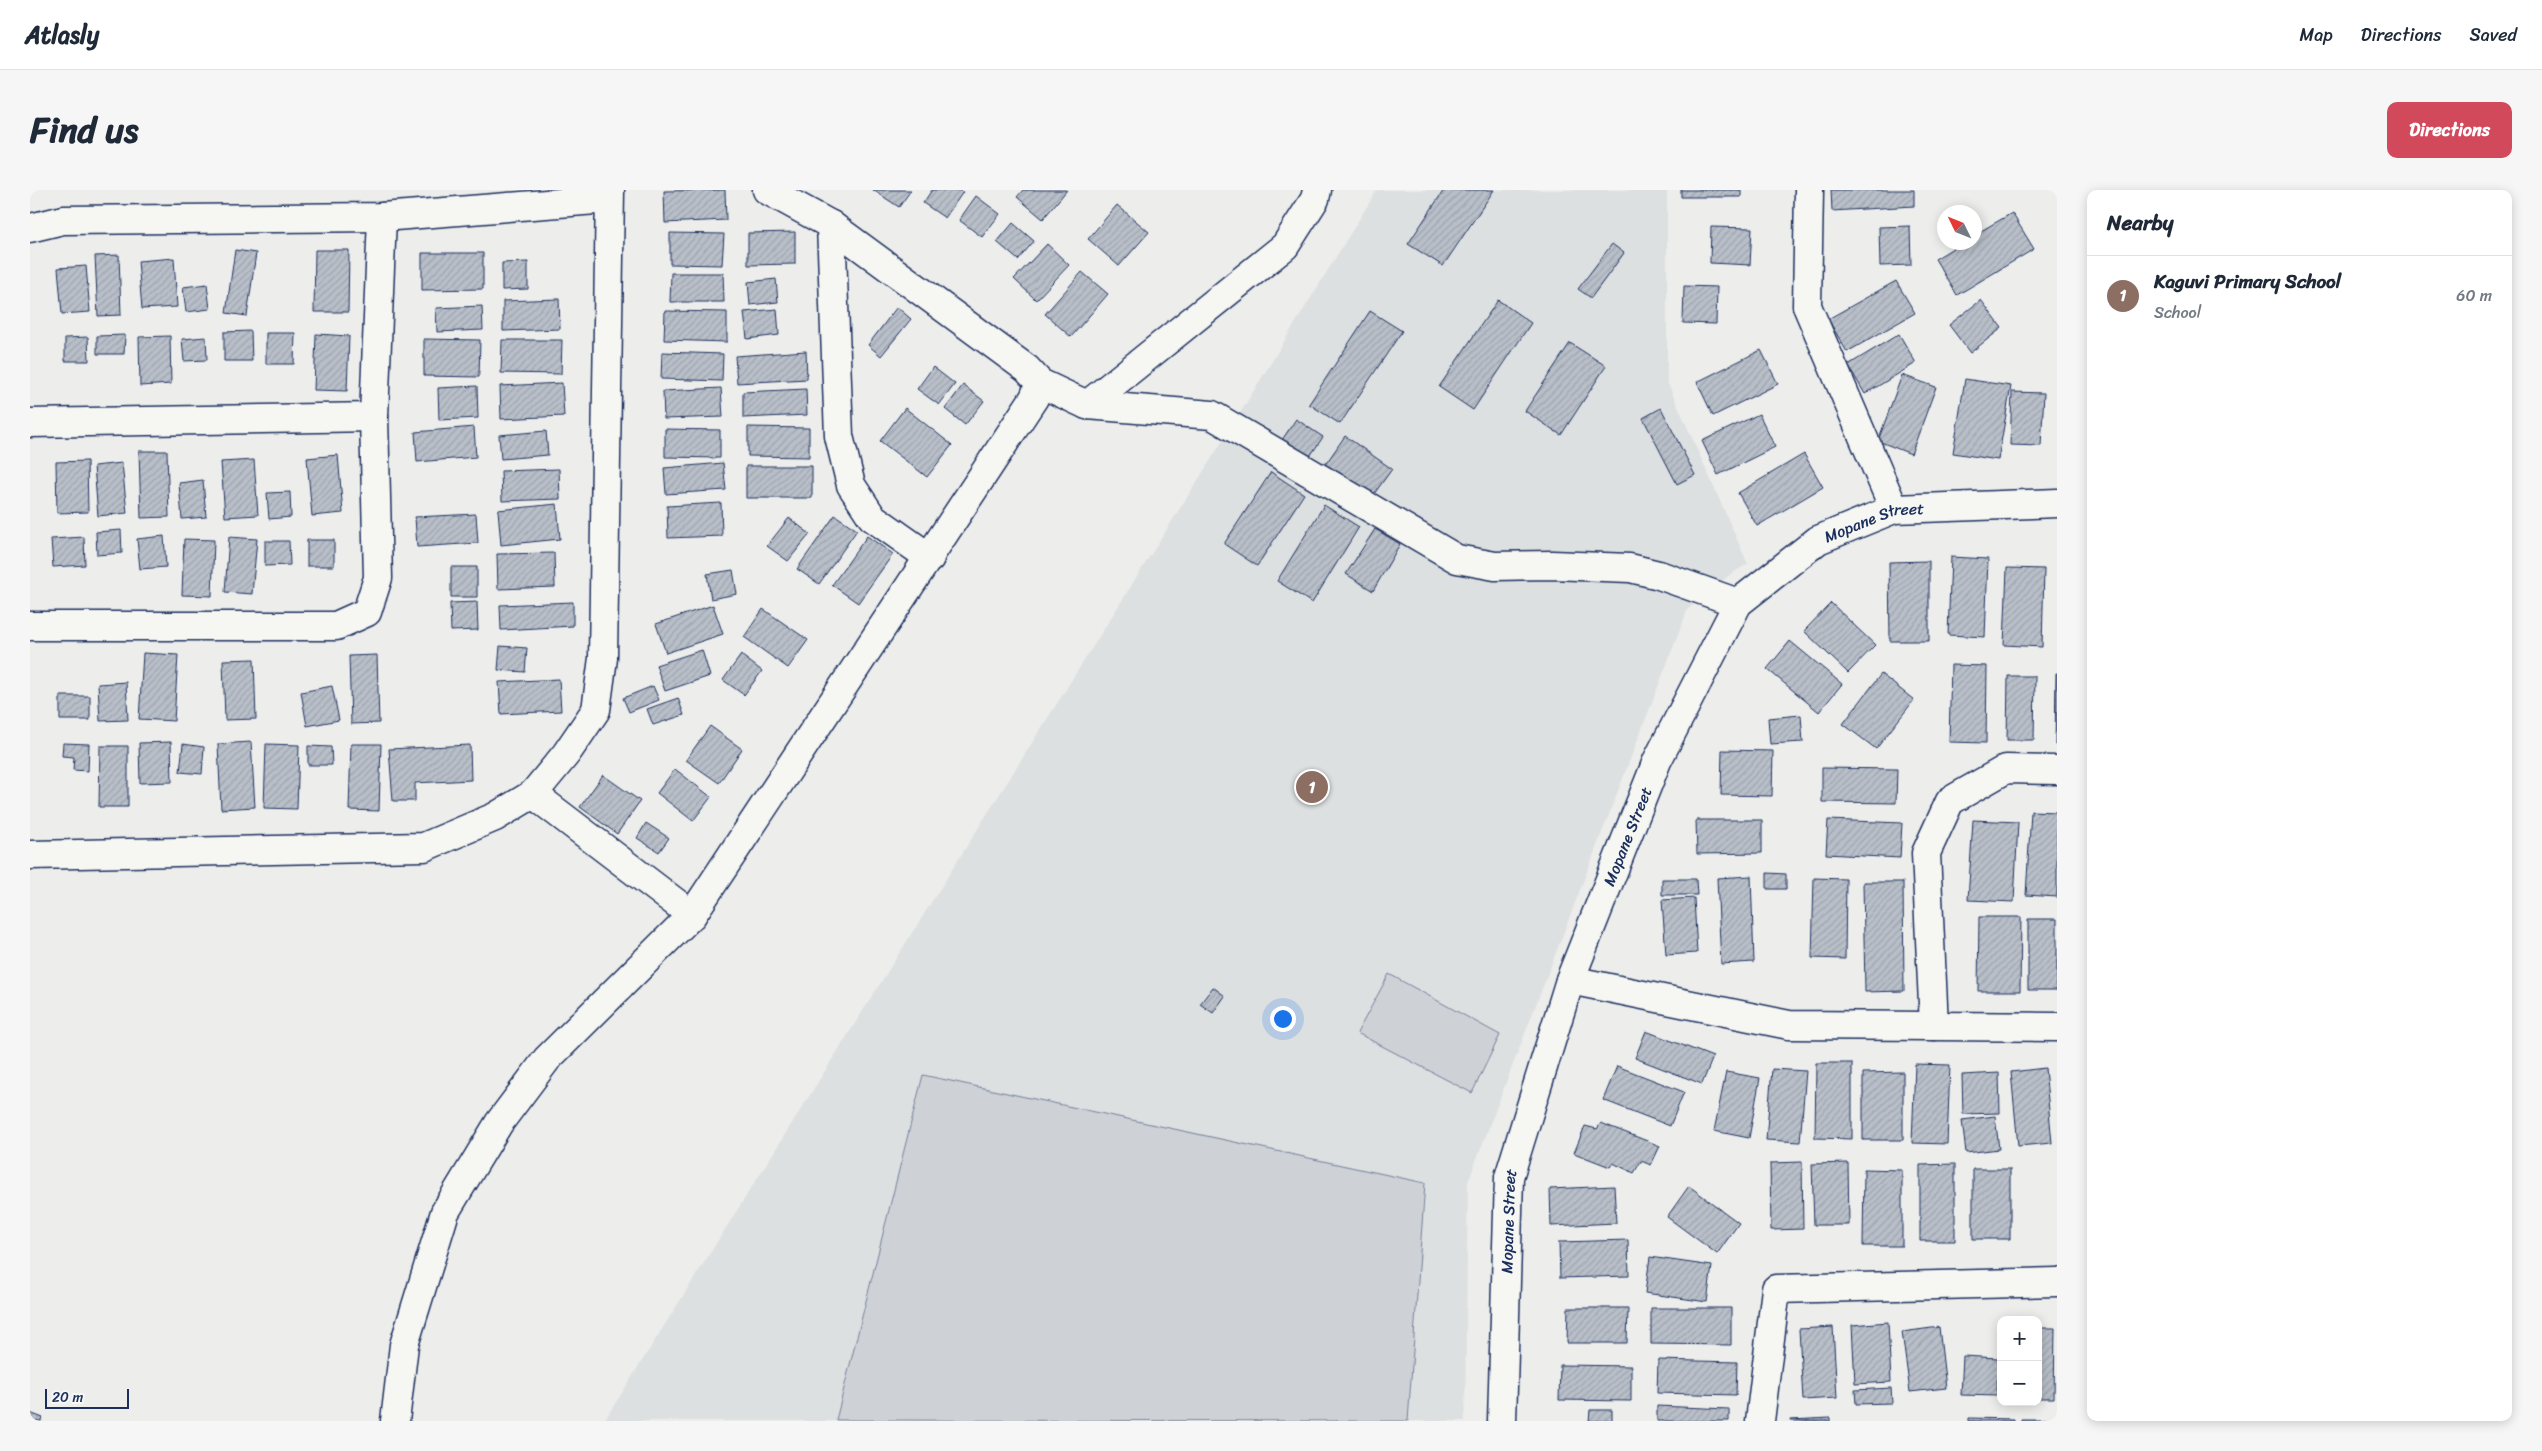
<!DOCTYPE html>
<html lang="en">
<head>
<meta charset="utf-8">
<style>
  body { margin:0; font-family:Sriracha,sans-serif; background:#f6f6f7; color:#1f2937 }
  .controls { position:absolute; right:15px; bottom:15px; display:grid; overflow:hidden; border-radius:10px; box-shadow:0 2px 12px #0003 }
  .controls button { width:45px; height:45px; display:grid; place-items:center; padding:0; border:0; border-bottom:1px solid #e0e1e3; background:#fff; color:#1f2937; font:25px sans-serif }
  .compass { position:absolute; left:1907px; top:15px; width:45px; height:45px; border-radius:50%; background:#fff; box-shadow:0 2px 12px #0003; rotate:313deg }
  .scale { position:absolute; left:15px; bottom:12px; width:84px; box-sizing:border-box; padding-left:5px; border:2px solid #1b2f5e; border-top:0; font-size:14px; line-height:18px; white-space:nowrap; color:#1b2f5e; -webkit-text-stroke:4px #f6f6f2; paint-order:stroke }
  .you { position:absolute; left:1252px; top:828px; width:18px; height:18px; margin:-12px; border:4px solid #fff; border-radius:50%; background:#1a73e8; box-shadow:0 0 0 8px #1a73e833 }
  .badge { display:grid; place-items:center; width:32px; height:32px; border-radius:50%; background:#d1495b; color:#fff; font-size:16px; font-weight:700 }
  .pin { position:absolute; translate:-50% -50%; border:2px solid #fff; box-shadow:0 1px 5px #0006 }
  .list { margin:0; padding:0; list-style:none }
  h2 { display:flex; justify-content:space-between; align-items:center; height:65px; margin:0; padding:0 20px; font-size:21px }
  h2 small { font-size:16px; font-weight:400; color:#747a83 }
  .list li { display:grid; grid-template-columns:32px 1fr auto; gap:15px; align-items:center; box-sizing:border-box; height:80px; padding:0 20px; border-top:1px solid #e0e1e3 }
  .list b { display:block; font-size:19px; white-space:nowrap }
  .list p { margin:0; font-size:16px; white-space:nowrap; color:#747a83 }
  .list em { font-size:16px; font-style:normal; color:#747a83 }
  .map { position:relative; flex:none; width:2027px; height:1231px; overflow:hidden; border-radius:10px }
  header { display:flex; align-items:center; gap:30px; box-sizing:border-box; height:70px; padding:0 25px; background:#fff; border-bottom:1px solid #e0e1e3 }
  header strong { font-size:24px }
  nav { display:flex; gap:28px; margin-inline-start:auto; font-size:18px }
  .intro { display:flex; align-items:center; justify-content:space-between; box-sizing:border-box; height:120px; padding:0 30px }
  h1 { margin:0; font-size:35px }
  .button { padding:12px 22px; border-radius:10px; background:#d1495b; color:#fff; font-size:18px; font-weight:700 }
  main { display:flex; gap:30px; padding:0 30px }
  aside { flex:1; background:#fff; border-radius:10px; box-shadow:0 2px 12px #0003 }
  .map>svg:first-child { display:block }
</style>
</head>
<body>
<header>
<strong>Atlasly</strong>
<nav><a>Map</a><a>Directions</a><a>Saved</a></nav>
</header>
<div class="intro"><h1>Find us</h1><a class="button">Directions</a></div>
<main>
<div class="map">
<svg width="2027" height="1231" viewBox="0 0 2027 1231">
  <defs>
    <pattern id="building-hatch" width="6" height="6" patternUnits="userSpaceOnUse" patternTransform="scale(1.25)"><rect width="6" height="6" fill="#b9bfc8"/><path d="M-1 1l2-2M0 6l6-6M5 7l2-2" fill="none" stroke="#9ea4ae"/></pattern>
  </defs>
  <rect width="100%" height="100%" fill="#edeeec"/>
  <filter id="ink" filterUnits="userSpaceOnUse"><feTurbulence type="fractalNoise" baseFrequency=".02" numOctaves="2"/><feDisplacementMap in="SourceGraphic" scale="10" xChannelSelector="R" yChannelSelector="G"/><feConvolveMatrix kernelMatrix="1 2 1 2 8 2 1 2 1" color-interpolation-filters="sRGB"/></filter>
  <g filter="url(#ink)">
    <path fill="#dde0e1" d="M 1347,0 L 1637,0 L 1637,191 L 1718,374 L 1701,384 L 1658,419 L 1438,992 L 1435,1231 L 574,1231 L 1207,228 Z"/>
    <path fill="#ced2d7" stroke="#74809a" d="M 1359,784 L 1470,845 L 1442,903 L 1327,843 Z
      M 893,885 L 1395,993 L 1378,1231 L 806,1230 Z"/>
    <path fill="url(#building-hatch)" stroke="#1b2f5e" d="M 695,0 L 696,30 L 635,33 L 634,1 Z
      M 843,0 L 881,0 L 869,17 Z
      M 902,0 L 929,0 L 933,2 L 915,28 L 893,13 Z
      M 993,0 L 1037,0 L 1013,29 L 987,7 Z
      M 1414,0 L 1464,0 L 1413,76 L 1378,54 Z
      M 1651,0 L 1711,0 L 1711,7 L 1651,7 Z
      M 1801,0 L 1884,0 L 1884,16 L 1802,21 Z
      M 946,6 L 970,24 L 952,47 L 929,30 Z
      M 1087,15 L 1119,42 L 1089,76 L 1058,49 Z
      M 1982,23 L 2004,59 L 1927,105 L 1905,69 L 1933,52 L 1944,52 L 1944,45 Z
      M 983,33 L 1004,51 L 988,70 L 967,52 Z
      M 1880,36 L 1881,75 L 1850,76 L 1849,37 Z
      M 1681,37 L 1722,38 L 1720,75 L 1680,73 Z
      M 765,42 L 765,74 L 718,75 L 718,43 Z
      M 640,43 L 694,44 L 692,75 L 640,74 Z
      M 1017,54 L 1039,75 L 1006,110 L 984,89 Z
      M 1582,54 L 1594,63 L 1561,108 L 1548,99 Z
      M 205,60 L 226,63 L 217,126 L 196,123 Z
      M 285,60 L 319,60 L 318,122 L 284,122 Z
      M 392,63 L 453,63 L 453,99 L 392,100 Z
      M 89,65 L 91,125 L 68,126 L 65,66 Z
      M 144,68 L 147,117 L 112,119 L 108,71 Z
      M 498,72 L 498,99 L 472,100 L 472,73 Z
      M 56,76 L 60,122 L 32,124 L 28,78 Z
      M 1052,82 L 1078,104 L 1041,147 L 1015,124 Z
      M 641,83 L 693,83 L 694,112 L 640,112 Z
      M 746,89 L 748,112 L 720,115 L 718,92 Z
      M 1866,91 L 1885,123 L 1817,162 L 1798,129 Z
      M 177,94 L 180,119 L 156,122 L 153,97 Z
      M 1654,96 L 1687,97 L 1686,134 L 1653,133 Z
      M 529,109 L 530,139 L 473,141 L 473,111 Z
      M 1468,110 L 1501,133 L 1443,220 L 1409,197 Z
      M 1951,110 L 1972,138 L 1940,163 L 1919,135 Z
      M 452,116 L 453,140 L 407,142 L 406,118 Z
      M 867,117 L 881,129 L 851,166 L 838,155 Z
      M 747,119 L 749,145 L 717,149 L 714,122 Z
      M 635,121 L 697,122 L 697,152 L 634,150 Z
      M 1340,121 L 1372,141 L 1310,234 L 1279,214 Z
      M 221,141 L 222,171 L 194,171 L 194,142 Z
      M 236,143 L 265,143 L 264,174 L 236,174 Z
      M 286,144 L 319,146 L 317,201 L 284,200 Z
      M 1869,144 L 1886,173 L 1835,204 L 1818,175 Z
      M 95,145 L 94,164 L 67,164 L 67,146 Z
      M 140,146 L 141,194 L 110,196 L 109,147 Z
      M 58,147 L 59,171 L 35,171 L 35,148 Z
      M 176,147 L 177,170 L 154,171 L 152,149 Z
      M 394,149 L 450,150 L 449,187 L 394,186 Z
      M 472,150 L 532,150 L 531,184 L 471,183 Z
      M 1540,153 L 1576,176 L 1531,245 L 1495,221 Z
      M 1731,160 L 1748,194 L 1683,226 L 1667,192 Z
      M 776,161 L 777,189 L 707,193 L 705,166 Z
      M 632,162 L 693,164 L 692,191 L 631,189 Z
      M 903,177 L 925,194 L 909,215 L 887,199 Z
      M 1872,185 L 1906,197 L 1881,264 L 1848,251 Z
      M 1935,189 L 1981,196 L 1968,270 L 1923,263 Z
      M 532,193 L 534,226 L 471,229 L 470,196 Z
      M 933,195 L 954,211 L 935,235 L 915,219 Z
      M 447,196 L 448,228 L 409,230 L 408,198 Z
      M 691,198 L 693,227 L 634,229 L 633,201 Z
      M 776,199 L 777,225 L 713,228 L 713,202 Z
      M 1982,202 L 2014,203 L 2011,256 L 1980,255 Z
      M 875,218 L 922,255 L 897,287 L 850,251 Z
      M 1631,218 L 1665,285 L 1647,294 L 1613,228 Z
      M 1729,224 L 1745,257 L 1688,285 L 1672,251 Z
      M 1266,229 L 1293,247 L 1278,269 L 1252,250 Z
      M 444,237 L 446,267 L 387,272 L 385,242 Z
      M 718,237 L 779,238 L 779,267 L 718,266 Z
      M 635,239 L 690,240 L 690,268 L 635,267 Z
      M 516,241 L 518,265 L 471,269 L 469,245 Z
      M 1315,246 L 1362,279 L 1341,308 L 1295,275 Z
      M 109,261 L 137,261 L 139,327 L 111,328 Z
      M 1774,264 L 1793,297 L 1727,336 L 1708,303 Z
      M 308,265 L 313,323 L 282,326 L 277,268 Z
      M 224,270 L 228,325 L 195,327 L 191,272 Z
      M 57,271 L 58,322 L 27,323 L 26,272 Z
      M 92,273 L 97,323 L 68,326 L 64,276 Z
      M 693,273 L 696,300 L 636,304 L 634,278 Z
      M 716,276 L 782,276 L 782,308 L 716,308 Z
      M 529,279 L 530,309 L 472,311 L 471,281 Z
      M 1241,282 L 1274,304 L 1227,376 L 1194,354 Z
      M 173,290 L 176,327 L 152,329 L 149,293 Z
      M 260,302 L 261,327 L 239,329 L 237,303 Z
      M 691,313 L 692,346 L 638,348 L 637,316 Z
      M 527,314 L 530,349 L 471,355 L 468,320 Z
      M 1294,315 L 1329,337 L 1282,413 L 1247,391 Z
      M 446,324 L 448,353 L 387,357 L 385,327 Z
      M 805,325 L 827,340 L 789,394 L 767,379 Z
      M 759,328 L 780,344 L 758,371 L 737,356 Z
      M 1345,339 L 1370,354 L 1343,401 L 1316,384 Z
      M 91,340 L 92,363 L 67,365 L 66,342 Z
      M 134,346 L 136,377 L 110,379 L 107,349 Z
      M 837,346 L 863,364 L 828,413 L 802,395 Z
      M 54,347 L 55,375 L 23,377 L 21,349 Z
      M 199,347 L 227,349 L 222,404 L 195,402 Z
      M 154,349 L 184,350 L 182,406 L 152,405 Z
      M 277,350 L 304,350 L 304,376 L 277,376 Z
      M 235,351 L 259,351 L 260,375 L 235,376 Z
      M 524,363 L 525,397 L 468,399 L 467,364 Z
      M 1921,367 L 1958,369 L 1955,447 L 1918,445 Z
      M 1899,371 L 1899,451 L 1860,451 L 1859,372 Z
      M 421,377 L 447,377 L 447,407 L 421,407 Z
      M 1977,378 L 2014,379 L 2012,457 L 1974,455 Z
      M 703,380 L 707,404 L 681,409 L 677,384 Z
      M 447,412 L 448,440 L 421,441 L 420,413 Z
      M 543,412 L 543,436 L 471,440 L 470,415 Z
      M 1801,413 L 1845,455 L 1818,483 L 1774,441 Z
      M 683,415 L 693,444 L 636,463 L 626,434 Z
      M 733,419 L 778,450 L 758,478 L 714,447 Z
      M 1760,451 L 1812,494 L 1789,522 L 1737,479 Z
      M 470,456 L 497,458 L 495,482 L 468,480 Z
      M 672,460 L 680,486 L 635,501 L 626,475 Z
      M 113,463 L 148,465 L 144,531 L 109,529 Z
      M 347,465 L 349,533 L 321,534 L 319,466 Z
      M 711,465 L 732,481 L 714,505 L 693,490 Z
      M 224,469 L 226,529 L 195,530 L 193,470 Z
      M 1921,475 L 1957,476 L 1956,553 L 1919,552 Z
      M 2026,483 L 2027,483 L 2027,555 L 2025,555 Z
      M 1851,484 L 1884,510 L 1846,559 L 1813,534 Z
      M 1978,486 L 2005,486 L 2004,550 L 1977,550 Z
      M 529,489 L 531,521 L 471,524 L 469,492 Z
      M 96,492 L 98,530 L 70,531 L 68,494 Z
      M 302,496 L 309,530 L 277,536 L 271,502 Z
      M 623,496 L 629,510 L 599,522 L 593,508 Z
      M 30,506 L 60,506 L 60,530 L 30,530 Z
      M 648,508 L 654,525 L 623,535 L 617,519 Z
      M 1771,525 L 1773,552 L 1740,554 L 1738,528 Z
      M 680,536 L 712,559 L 689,593 L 656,570 Z
      M 141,552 L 142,592 L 110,593 L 109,553 Z
      M 221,552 L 225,617 L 191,619 L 188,554 Z
      M 33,553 L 59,554 L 58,581 L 43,580 L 44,567 L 32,566 Z
      M 153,554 L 174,557 L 172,584 L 150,582 Z
      M 236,554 L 269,555 L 267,619 L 234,618 Z
      M 321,554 L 351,554 L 349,621 L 319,620 Z
      M 440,555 L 441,590 L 385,593 L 385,611 L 363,611 L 359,559 Z
      M 70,556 L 98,556 L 98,617 L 69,617 Z
      M 278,556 L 301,557 L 302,575 L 278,575 Z
      M 1692,560 L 1743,561 L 1742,606 L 1691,605 Z
      M 1792,578 L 1867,579 L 1866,613 L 1792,612 Z
      M 645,579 L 681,607 L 663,631 L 627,603 Z
      M 573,585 L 610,611 L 587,644 L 550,617 Z
      M 2001,621 L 2027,622 L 2027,707 L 1996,705 Z
      M 1666,630 L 1732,630 L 1732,663 L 1667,664 Z
      M 1798,630 L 1872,633 L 1870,668 L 1796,664 Z
      M 1943,630 L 1988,632 L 1984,712 L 1938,710 Z
      M 616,633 L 639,648 L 629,662 L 607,648 Z
      M 1737,683 L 1756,684 L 1756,699 L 1737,699 Z
      M 1721,686 L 1724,772 L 1691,774 L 1687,688 Z
      M 1784,688 L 1816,689 L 1815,769 L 1782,768 Z
      M 1632,689 L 1666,689 L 1667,705 L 1632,705 Z
      M 1833,692 L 1873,692 L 1874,801 L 1835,802 Z
      M 1664,708 L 1667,763 L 1636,765 L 1632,710 Z
      M 1949,727 L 1991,727 L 1990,801 L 1948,801 Z
      M 1998,729 L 2027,729 L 2027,800 L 1998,800 Z
      M 1183,797 L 1195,806 L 1183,823 L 1170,814 Z
      M 1616,841 L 1683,867 L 1672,894 L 1605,868 Z
      M 1786,873 L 1822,873 L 1822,949 L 1785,948 Z
      M 1885,874 L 1920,875 L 1917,954 L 1882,953 Z
      M 1587,876 L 1654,902 L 1640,936 L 1573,910 Z
      M 2015,878 L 2022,953 L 1988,956 L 1981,882 Z
      M 1742,879 L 1776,881 L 1770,952 L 1736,950 Z
      M 1696,882 L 1730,888 L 1719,948 L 1684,941 Z
      M 1873,882 L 1873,950 L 1833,950 L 1833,883 Z
      M 1969,883 L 1970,923 L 1933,924 L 1932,885 Z
      M 1965,926 L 1969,959 L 1936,963 L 1932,930 Z
      M 1571,933 L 1630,956 L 1621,975 L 1611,971 L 1604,983 L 1583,973 L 1580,977 L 1544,963 L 1555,936 L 1567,939 Z
      M 1772,972 L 1773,1039 L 1741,1040 L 1740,973 Z
      M 1818,973 L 1819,1035 L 1784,1035 L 1782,974 Z
      M 1925,974 L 1925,1051 L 1890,1051 L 1890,975 Z
      M 1834,979 L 1872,980 L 1872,1056 L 1833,1056 Z
      M 1943,979 L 1980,979 L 1980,1049 L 1943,1049 Z
      M 1584,996 L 1586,1033 L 1521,1036 L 1520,999 Z
      M 1659,996 L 1709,1033 L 1687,1064 L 1637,1027 Z
      M 1598,1050 L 1599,1086 L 1530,1088 L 1529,1052 Z
      M 1620,1067 L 1682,1076 L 1677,1112 L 1615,1103 Z
      M 1538,1118 L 1598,1118 L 1597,1153 L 1537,1153 Z
      M 1621,1118 L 1701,1118 L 1701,1155 L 1621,1154 Z
      M 1858,1132 L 1861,1192 L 1825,1194 L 1822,1135 Z
      M 1803,1137 L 1807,1208 L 1773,1210 L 1769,1139 Z
      M 1909,1137 L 1916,1198 L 1880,1202 L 1872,1142 Z
      M 2008,1138 L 2025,1138 L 2024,1208 L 2008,1208 Z
      M 1933,1166 L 1968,1168 L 1967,1206 L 1931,1205 Z
      M 1628,1170 L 1707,1172 L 1706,1205 L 1627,1203 Z
      M 1530,1175 L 1601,1176 L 1601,1211 L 1529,1210 Z
      M 1861,1198 L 1862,1213 L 1826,1214 L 1825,1200 Z
      M 1627,1216 L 1699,1219 L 1699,1231 L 1627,1231 Z
      M 1560,1220 L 1582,1220 L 1582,1231 L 1559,1231 Z
      M 0,1223 L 13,1228 L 11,1231 L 0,1231 Z
      M 1800,1228 L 1800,1231 L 1760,1231 L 1760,1230 Z
      M 1939,1228 L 1984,1229 L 1984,1231 L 1939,1231 Z
      M 1991,1229 L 2025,1229 L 2025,1231 L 1991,1231 Z"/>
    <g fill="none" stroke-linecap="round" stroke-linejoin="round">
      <g stroke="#1b2f5e" stroke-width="31">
        <g id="street">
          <path d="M 737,0 L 801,35 L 997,179 L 1010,193 L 1057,215 L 1182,225 L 1427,369 L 1465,376 L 1522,375 L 1600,378 L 1629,385 L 1708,413"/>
          <path d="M 1779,0 L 1777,116 L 1864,319"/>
          <path d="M 801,35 L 809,246 L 821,295 L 842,327 L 900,368"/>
          <path d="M 0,38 L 33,30 L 352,27 L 579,9"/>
          <path d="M 1057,215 L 1255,56 L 1285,9 L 1287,0"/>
          <path d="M 0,233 L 344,227"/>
          <path d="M 0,436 L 306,436 L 337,422 L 348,388 L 344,227 L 352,27"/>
          <path d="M 0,665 L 394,657 L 465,627 L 503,604 L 536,564 L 566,520 L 573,468 L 580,0"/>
          <path d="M 662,725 L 1004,208 L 1010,193"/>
          <path d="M 1540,790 L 1759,835 L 2027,837"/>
          <path d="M 1904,836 L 1896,663 L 1920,611 L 1976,579 L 2027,580"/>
          <path d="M 365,1231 L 374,1155 L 415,1022 L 469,933 L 517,869 L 662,725 L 503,604"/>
          <path id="s1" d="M 1472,1231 L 1479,987 L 1540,790 L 1627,571 L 1708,413 L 1788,350 L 1864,319 L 2027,313"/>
          <path d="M 1730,1231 L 1746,1099 L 2027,1092"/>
        </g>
      </g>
      <use href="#street" stroke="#f6f6f2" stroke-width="28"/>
    </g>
  </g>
  <g text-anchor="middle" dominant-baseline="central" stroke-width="5" stroke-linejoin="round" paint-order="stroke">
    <g font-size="16" fill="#1b2f5e" stroke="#f6f6f2">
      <text stroke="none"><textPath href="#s1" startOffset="1025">Mopane Street</textPath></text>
      <text stroke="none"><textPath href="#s1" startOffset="605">Mopane Street</textPath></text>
      <text stroke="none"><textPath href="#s1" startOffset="200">Mopane Street</textPath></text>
    </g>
  </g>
</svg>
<div class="controls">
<button>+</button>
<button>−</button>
</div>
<svg class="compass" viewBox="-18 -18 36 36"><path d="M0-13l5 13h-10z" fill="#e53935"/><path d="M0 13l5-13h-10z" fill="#747a83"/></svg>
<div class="scale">20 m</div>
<div class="you"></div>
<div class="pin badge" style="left:1282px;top:597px;background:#8d6e63">1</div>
</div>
<aside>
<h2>Nearby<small></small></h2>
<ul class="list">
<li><span class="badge" style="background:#8d6e63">1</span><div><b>Kaguvi Primary School</b><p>School</p></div><em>60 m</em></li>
</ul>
</aside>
</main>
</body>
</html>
